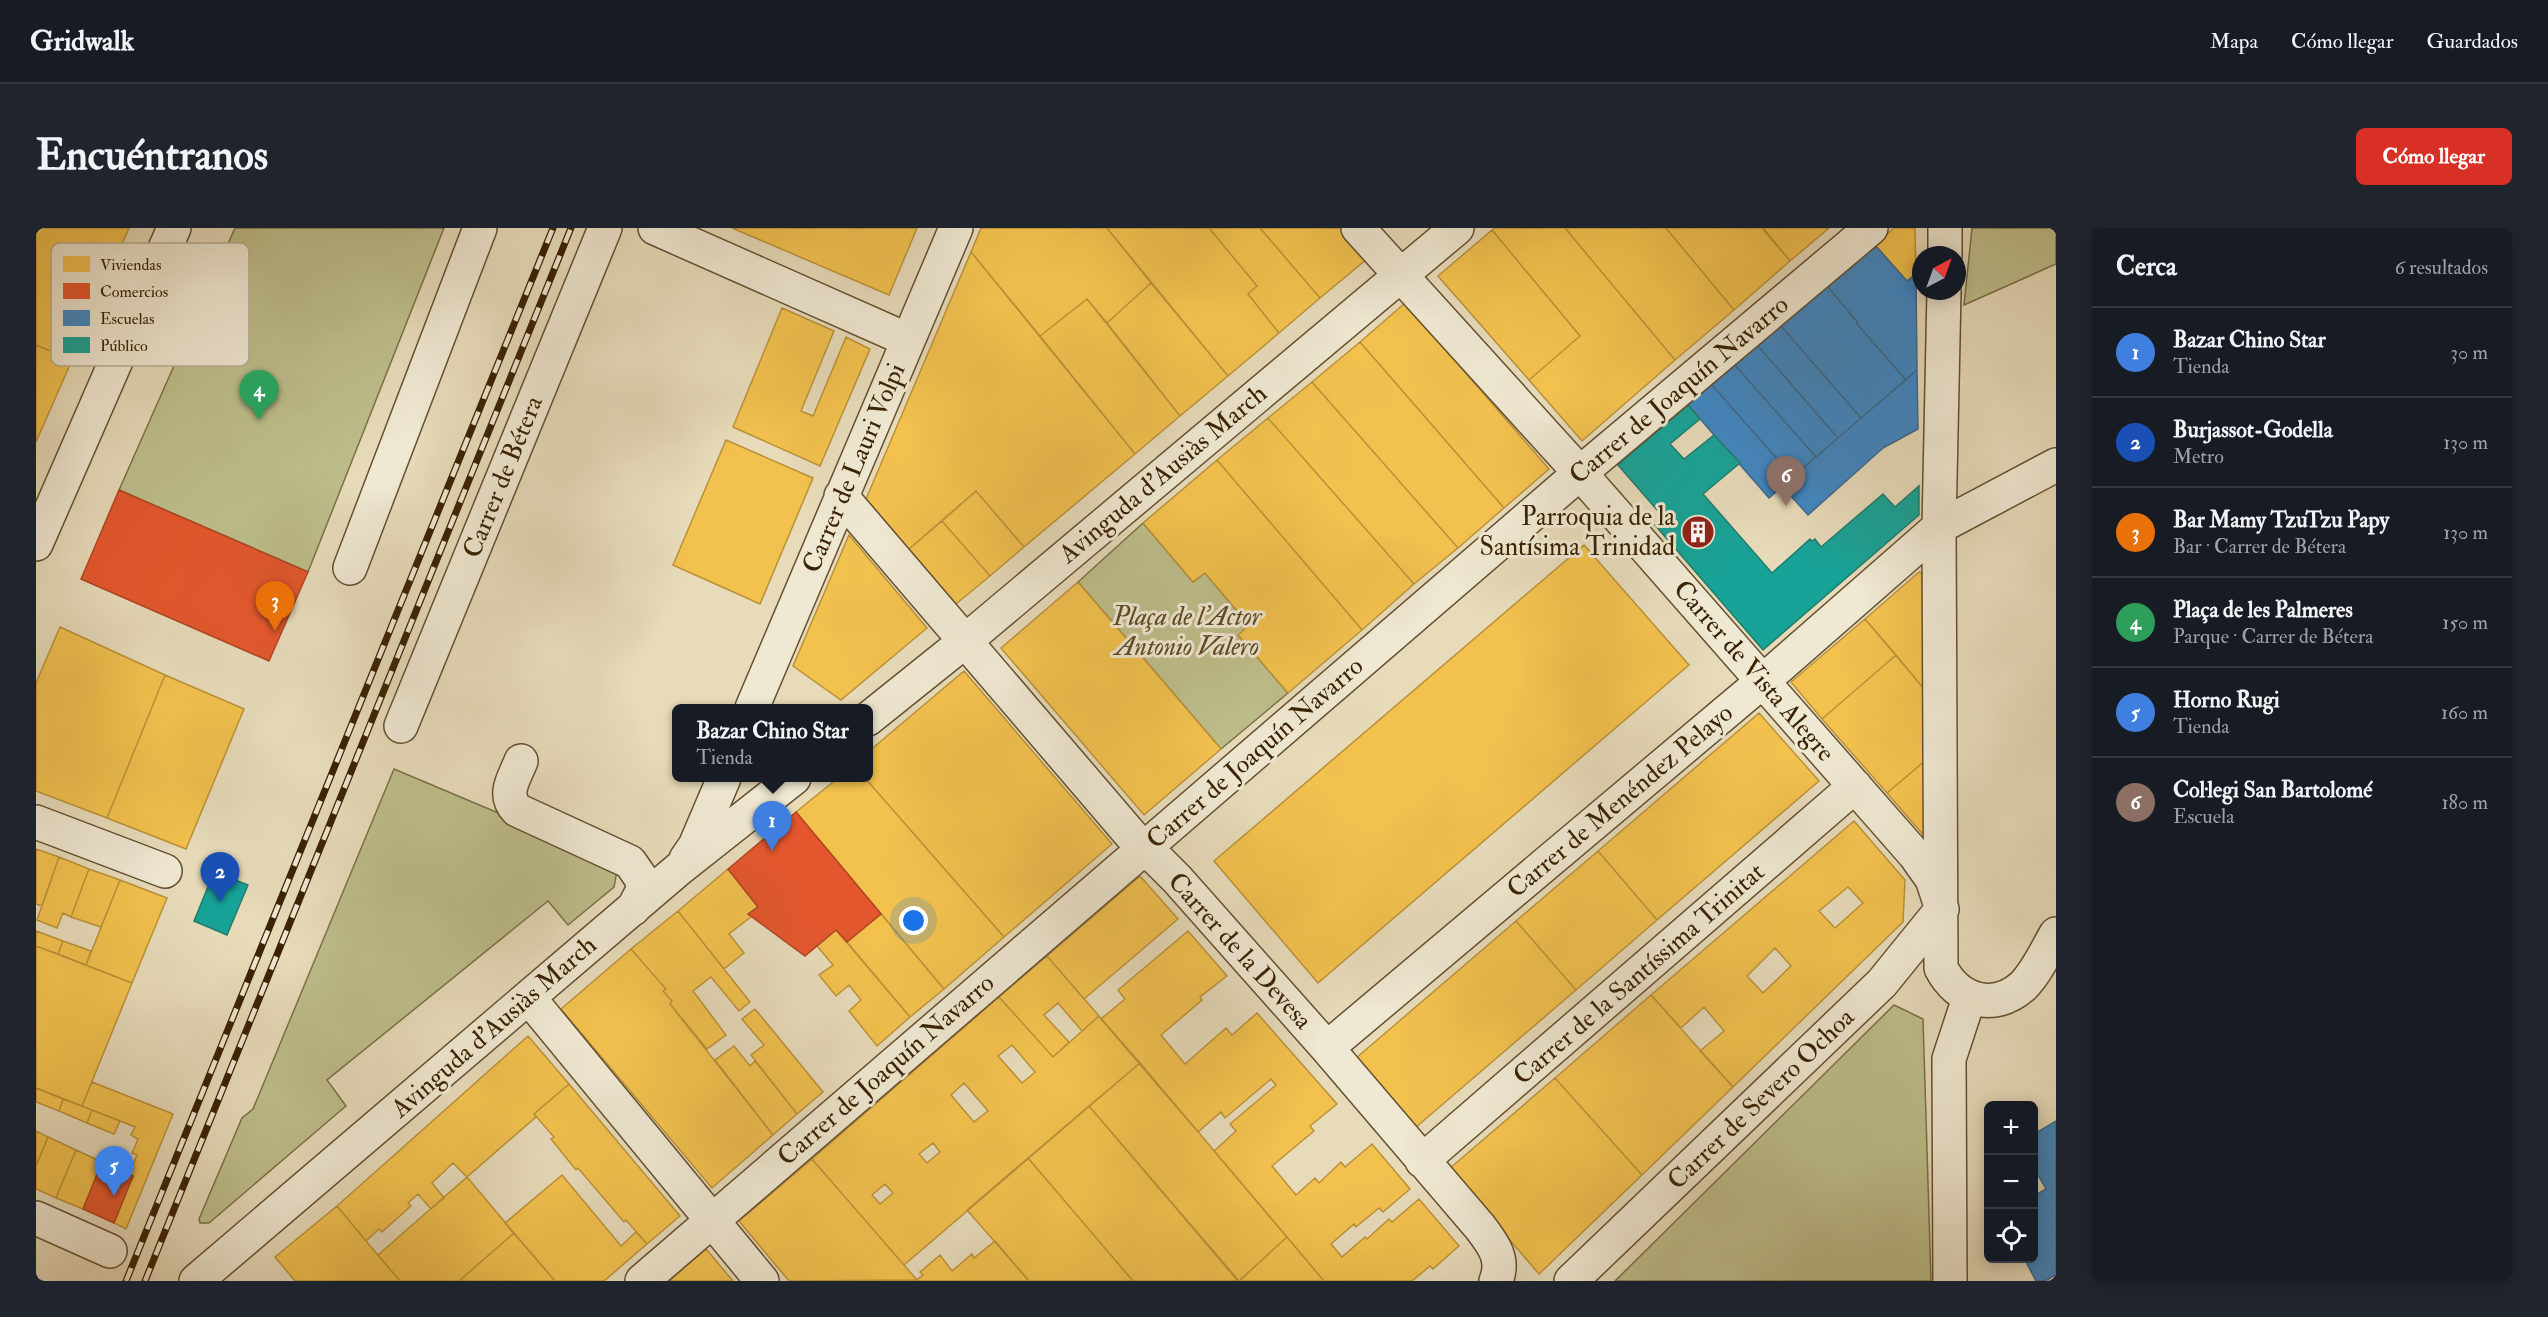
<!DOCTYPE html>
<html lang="es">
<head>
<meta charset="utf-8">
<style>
  body { margin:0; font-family:"IM FELL Double Pica",serif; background:#20242c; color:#f1f3f6 }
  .controls { position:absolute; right:18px; bottom:18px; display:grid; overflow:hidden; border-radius:9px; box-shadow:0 3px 15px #0003 }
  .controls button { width:54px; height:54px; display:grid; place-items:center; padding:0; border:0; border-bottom:2px solid #363941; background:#171b24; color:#f1f3f6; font:30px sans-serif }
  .compass { position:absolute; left:1876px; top:18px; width:54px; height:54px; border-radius:50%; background:#171b24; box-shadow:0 3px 15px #0003; rotate:41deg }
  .you { position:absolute; left:878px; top:693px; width:21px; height:21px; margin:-15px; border:4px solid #fff; border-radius:50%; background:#1a73e8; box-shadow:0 0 0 9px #1a73e833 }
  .badge { display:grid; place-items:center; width:39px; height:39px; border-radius:50%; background:#d93025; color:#fff; font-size:20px; font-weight:700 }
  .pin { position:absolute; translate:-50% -50px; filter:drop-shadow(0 2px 3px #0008) }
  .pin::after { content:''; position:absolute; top:32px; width:21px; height:18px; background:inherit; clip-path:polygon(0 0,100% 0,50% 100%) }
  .popup { position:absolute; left:636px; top:476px; width:201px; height:78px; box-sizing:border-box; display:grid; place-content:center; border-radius:9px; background:#171b24; filter:drop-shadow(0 2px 4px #0005); font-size:20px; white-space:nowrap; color:#9ea1a6 }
  .popup b { font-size:22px; color:#f1f3f6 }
  .popup::after { content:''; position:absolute; left:50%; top:100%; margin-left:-12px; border:12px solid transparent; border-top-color:#171b24 }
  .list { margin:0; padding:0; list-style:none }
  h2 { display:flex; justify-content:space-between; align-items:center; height:78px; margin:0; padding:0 24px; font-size:26px }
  h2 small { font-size:20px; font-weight:400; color:#9ea1a6 }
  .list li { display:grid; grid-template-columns:39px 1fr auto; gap:18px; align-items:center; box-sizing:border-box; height:90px; padding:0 24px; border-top:2px solid #363941 }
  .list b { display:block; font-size:22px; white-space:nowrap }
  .list p { margin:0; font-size:20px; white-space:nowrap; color:#9ea1a6 }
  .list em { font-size:20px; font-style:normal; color:#9ea1a6 }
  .icon { flex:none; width:33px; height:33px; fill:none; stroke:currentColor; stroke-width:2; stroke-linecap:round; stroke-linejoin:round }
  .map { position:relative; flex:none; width:2020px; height:1053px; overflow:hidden; border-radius:9px }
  header { display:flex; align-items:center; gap:36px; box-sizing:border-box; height:84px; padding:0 30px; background:#171b24; border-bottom:2px solid #363941 }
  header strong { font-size:28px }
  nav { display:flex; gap:33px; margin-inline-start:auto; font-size:21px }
  .intro { display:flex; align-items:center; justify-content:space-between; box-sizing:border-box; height:144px; padding:0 36px }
  h1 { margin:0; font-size:42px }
  .button { padding:15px 27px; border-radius:9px; background:#d93025; color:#fff; font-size:21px; font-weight:700 }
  main { display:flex; gap:36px; padding:0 36px }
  aside { flex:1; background:#171b24; border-radius:9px; box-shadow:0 3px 15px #0003 }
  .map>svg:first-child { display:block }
</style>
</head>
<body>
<header>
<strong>Gridwalk</strong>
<nav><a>Mapa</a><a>Cómo llegar</a><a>Guardados</a></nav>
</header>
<div class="intro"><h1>Encuéntranos</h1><a class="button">Cómo llegar</a></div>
<main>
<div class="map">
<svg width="2020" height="1053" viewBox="0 0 2020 1053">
  <rect width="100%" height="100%" fill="#e7dbba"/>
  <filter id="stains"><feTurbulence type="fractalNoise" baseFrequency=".00333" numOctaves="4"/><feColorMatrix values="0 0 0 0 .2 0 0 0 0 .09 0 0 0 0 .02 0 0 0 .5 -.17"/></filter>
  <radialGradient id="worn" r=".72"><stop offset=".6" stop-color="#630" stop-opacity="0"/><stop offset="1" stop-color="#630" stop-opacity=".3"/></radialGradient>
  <path fill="#bdbe8b" stroke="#7c7047" stroke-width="1.5" d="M 199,0 L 408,0 L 272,344 L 83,262 Z
    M 1936,0 L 2020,0 L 2020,36 L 1928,77 Z
    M 1107,295 L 1157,354 L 1169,345 L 1213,397 L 1203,408 L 1252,465 L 1185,521 L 1042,354 Z
    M 358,541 L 574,632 L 581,643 L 578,659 L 532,697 L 512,673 L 291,852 L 310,878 L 173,995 L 164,995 L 163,991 L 206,890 L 217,881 Z
    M 1858,777 L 1887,791 L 1895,1053 L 1579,1053 Z"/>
  <path fill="#f2c14e" stroke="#bb9138" stroke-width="1.5" fill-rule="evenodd" d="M 0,0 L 93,0 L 36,132 L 0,117 Z
    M 696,0 L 881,0 L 853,67 Z
    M 945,0 L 1071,0 L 1115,55 L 1071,95 L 1051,71 L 1004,108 L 935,24 Z
    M 1071,0 L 1173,0 L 1221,58 L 1212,66 L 1243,105 L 1192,148 Z
    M 1173,0 L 1224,0 L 1284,70 L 1243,105 L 1212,66 L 1221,58 Z
    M 1224,0 L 1304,0 L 1331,31 L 1284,70 Z
    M 1459,0 L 1529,0 L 1639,132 L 1546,213 L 1493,152 L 1544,108 L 1456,2 Z
    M 1529,0 L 1630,0 L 1698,82 L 1639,132 Z
    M 1630,0 L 1726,0 L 1754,33 L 1698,82 Z
    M 1727,0 L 1793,0 L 1754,33 Z
    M 1858,0 L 1879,0 L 1880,46 L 1871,53 L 1839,17 Z
    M 1456,2 L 1544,108 L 1493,152 L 1402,48 Z
    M 935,24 L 1099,226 L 988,319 L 940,263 L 873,321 L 830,271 Z
    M 1115,55 L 1192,148 L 1144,188 L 1071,95 Z
    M 1051,71 L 1144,188 L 1099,226 L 1004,108 Z
    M 1369,75 L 1513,241 L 1468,280 L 1324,114 Z
    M 746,80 L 798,103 L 765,183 L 777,188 L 810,109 L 834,121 L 784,238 L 697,199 Z
    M 1324,114 L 1468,280 L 1422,320 L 1276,154 Z
    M 0,117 L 36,132 L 0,214 Z
    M 1276,154 L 1422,320 L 1378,356 L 1232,190 Z
    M 1232,190 L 1378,356 L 1326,402 L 1181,232 Z
    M 690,212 L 777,250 L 724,376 L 637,337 Z
    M 1181,232 L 1326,402 L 1252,465 L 1202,407 L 1213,397 L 1169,345 L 1157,354 L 1107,295 Z
    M 940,263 L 988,319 L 954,348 L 906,293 Z
    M 906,293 L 954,348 L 920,376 L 873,321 Z
    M 813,307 L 891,400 L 805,472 L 757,438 Z
    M 1548,317 L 1653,437 L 1282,755 L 1178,633 Z
    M 1883,344 L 1886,345 L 1888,461 L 1829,391 Z
    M 1042,354 L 1185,521 L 1108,587 L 965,420 Z
    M 1829,391 L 1860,427 L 1786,491 L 1755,454 Z
    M 24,399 L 129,447 L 71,590 L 0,563 L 0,455 Z
    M 1860,427 L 1888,461 L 1890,532 L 1851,565 L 1786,491 Z
    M 928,443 L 1076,616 L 968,709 L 829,550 L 832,550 L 832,524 Z
    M 129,447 L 208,481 L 150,621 L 71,590 Z
    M 1723,485 L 1783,553 L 1621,692 L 1562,623 Z
    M 1890,532 L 1890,610 L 1851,565 Z
    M 802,550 L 829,550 L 968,709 L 908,761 L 760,584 Z
    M 1818,593 L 1869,652 L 1867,694 L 1697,859 L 1664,823 L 1688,803 L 1668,779 L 1645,800 L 1615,767 ZM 1812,659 L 1827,675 L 1799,700 L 1783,683 ZM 1739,720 L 1755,738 L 1727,765 L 1711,748 Z
    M 0,621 L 23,629 L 6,678 L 0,676 Z
    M 1562,623 L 1621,692 L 1540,762 L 1480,693 Z
    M 23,629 L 53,641 L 35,689 L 27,685 L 21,700 L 1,692 Z
    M 53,641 L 84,652 L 65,699 L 35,689 Z
    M 692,641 L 722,679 L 712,686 L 716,688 L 693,706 L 708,725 L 688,741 L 642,683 Z
    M 1104,648 L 1142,691 L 1048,771 L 1011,728 Z
    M 84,652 L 131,670 L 96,755 L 50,737 Z
    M 642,683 L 714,774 L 703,783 L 675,749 L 657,763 L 690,807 L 671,821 L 634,776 L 636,773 L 627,763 L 630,761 L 595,721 Z
    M 845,686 L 908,761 L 874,789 L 811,714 Z
    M 1480,693 L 1540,762 L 1379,900 L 1319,831 Z
    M 800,702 L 874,789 L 841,818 L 813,783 L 825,772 L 813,757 L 800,768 L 783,747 L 797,737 L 781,718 Z
    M 0,703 L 27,713 L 22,726 L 0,718 Z
    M 1152,703 L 1191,748 L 1164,769 L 1166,772 L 1125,807 L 1149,836 L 1190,800 L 1196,807 L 1221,785 L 1301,876 L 1274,898 L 1278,903 L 1236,938 L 1260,967 L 1279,950 L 1283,955 L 1305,934 L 1309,939 L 1336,916 L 1374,961 L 1347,984 L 1343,980 L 1320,999 L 1318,996 L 1295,1016 L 1306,1029 L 1329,1009 L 1331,1011 L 1353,991 L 1356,994 L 1383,971 L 1423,1018 L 1397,1041 L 1394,1038 L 1376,1053 L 1288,1053 L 1178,923 L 1200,903 L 1194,896 L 1240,857 L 1235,851 L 1189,890 L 1185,884 L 1162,904 L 1065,791 L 1089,771 L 1082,762 Z
    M 27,713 L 55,723 L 50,737 L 22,726 Z
    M 0,718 L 96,755 L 46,878 L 0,860 Z
    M 595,721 L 630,761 L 627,763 L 636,773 L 634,776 L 737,907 L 676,960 L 525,781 Z
    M 1011,728 L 1063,788 L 1046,803 L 1022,775 L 1008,787 L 1033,814 L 1017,829 L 963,769 Z
    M 1615,767 L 1697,859 L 1606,947 L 1519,850 Z
    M 963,769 L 1017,829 L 1063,788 L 1104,835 L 868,1037 L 776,931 ZM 976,817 L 999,844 L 986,855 L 962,828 ZM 928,855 L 952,883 L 938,894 L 915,867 ZM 897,915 L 904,924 L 891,935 L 883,926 ZM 849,956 L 857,965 L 844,976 L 836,967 Z
    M 719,781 L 787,864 L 761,886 L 715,827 L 728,817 L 706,791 Z
    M 492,808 L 533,856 L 498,886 L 500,889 L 431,949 L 417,935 L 396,955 L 408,970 L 395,981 L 382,966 L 372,975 L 375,978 L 346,1004 L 343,1001 L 330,1013 L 301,978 Z
    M 698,818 L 714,838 L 719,833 L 761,886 L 737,907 L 679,832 Z
    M 1104,835 L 1251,1009 L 1203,1053 L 1053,878 Z
    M 1519,850 L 1606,947 L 1503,1046 L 1413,941 Z
    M 56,854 L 137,886 L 90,1001 L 78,995 L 97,948 L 93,946 L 101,927 L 96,925 L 102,911 L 95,907 L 99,899 L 46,878 Z
    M 533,856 L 644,988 L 611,1016 L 590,992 L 588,994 L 542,940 L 540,942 L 515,911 L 518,909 L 498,886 Z
    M 0,860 L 27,871 L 23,883 L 0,874 Z
    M 27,871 L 56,882 L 51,895 L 23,883 Z
    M 1053,878 L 1202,1053 L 1097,1053 L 992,930 Z
    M 56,882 L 84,893 L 78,906 L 51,895 Z
    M 0,903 L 12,909 L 0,938 Z
    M 12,909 L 40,922 L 20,970 L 0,961 L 0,938 Z
    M 40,922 L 66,934 L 47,981 L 20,970 Z
    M 992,930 L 1097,1053 L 993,1053 L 931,982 Z
    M 776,931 L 868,1037 L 881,1052 L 753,1053 L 703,993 Z
    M 526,947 L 585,1018 L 600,1004 L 611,1016 L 568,1053 L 519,1053 L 469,995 Z
    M 431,949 L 478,1005 L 423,1053 L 364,1053 L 342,1027 Z
    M 301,978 L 330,1013 L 364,1053 L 259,1053 L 239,1029 Z
    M 478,1005 L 519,1053 L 423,1053 Z
    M 1251,1009 L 1288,1053 L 1203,1053 Z
    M 959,1013 L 993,1053 L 879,1053 L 887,1047 L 884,1044 L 904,1027 L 916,1043 L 936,1026 L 938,1030 Z
    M 670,1021 L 697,1053 L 633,1053 Z"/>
  <path fill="#e4572e" stroke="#b14721" stroke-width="1.5" d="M 83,262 L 272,344 L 233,433 L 45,351 Z
    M 760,584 L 845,686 L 811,714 L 800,702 L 769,728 L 712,686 L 722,679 L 692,641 Z
    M 66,934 L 97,948 L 78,995 L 47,981 Z"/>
  <path fill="#3f88c5" stroke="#3e698b" stroke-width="1.5" d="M 1839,17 L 1871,53 L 1880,46 L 1881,142 L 1870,152 L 1821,96 L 1822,95 L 1791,58 Z
    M 1791,58 L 1822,95 L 1821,96 L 1870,152 L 1825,190 L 1745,98 Z
    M 1745,98 L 1825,190 L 1802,210 L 1722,118 Z
    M 1722,118 L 1802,210 L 1780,229 L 1699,137 Z
    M 1699,137 L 1780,229 L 1757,249 L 1676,157 Z
    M 1881,142 L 1882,201 L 1847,220 L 1772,287 L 1746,258 Z
    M 1676,157 L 1757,249 L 1733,270 L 1652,177 Z
    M 2020,893 L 2020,1047 L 2009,1053 L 2000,1053 L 1988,1030 L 1998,1030 L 1998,968 L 2010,961 L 1998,940 L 1998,906 Z"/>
  <path fill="#17a398" stroke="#227c6b" stroke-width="1.5" d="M 1652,177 L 1664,191 L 1634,216 L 1648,231 L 1678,207 L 1704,235 L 1667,266 L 1736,345 L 1774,311 L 1776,313 L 1779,311 L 1785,319 L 1847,266 L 1859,279 L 1883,258 L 1883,287 L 1727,422 L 1619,297 L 1628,290 L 1582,237 Z
    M 178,644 L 212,657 L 191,707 L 158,693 Z"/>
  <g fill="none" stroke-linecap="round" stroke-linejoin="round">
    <g stroke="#655031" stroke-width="36">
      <path id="minor" d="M 619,0 L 872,112
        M 1322,0 L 1544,245 L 1879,627 L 1896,651 L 1906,681 L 1846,755 L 1535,1053
        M 1909,27 L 1909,0
        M 1908,63 L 1903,299 L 1905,740 C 1922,773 1958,784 1987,758 C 2001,744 2010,723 2020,706
        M 805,268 L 1107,621 L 1121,631 L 1141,651 L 1291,820 L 1444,999 C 1457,1016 1469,1031 1460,1053
        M 0,316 L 138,0
        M 314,340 L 444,0
        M 716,480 L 920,0
        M 832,491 L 928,414 L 1421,0
        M 365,498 L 569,0
        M 485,533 C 478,551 466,566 481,582 L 594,634 L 607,653 L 606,664 L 597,681
        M 0,594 L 129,643
        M 650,631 L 659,618 L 688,550
        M 493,770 L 726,1053
        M 1291,820 L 1727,453 L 1903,299 L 2020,237
        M 1386,933 L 1819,558
        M 0,990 L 74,1023
        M 160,1053 L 644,640 L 758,550
        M 606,1053 L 1544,245 L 1835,0
        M 1914,1053 L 1913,831 L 1933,770"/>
    </g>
    <use href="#minor" stroke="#efe8d2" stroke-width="33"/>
    <g stroke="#3a2203" stroke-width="7">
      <path id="rail" d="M 90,1053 L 517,0
        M 109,1053 L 535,0"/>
    </g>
    <use href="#rail" stroke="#efe8d2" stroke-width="4.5" stroke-dasharray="14" stroke-linecap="butt"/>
  </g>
  <defs>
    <g id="building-disc" transform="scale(1.725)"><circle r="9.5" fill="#8f2418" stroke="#efe8d2"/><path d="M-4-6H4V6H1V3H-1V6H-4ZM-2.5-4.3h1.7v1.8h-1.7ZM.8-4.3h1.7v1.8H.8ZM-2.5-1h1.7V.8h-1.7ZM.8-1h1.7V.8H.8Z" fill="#fff"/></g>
  </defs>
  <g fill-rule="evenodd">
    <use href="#building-disc" x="1662" y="304"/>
  </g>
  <g text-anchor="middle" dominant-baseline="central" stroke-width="6" stroke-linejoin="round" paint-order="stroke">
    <g font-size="26" fill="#3a2203" stroke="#efe8d2">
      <text transform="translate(1643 162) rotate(-40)">Carrer de Joaquín Navarro</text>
      <text transform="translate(818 240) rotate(-67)">Carrer de Lauri Volpi</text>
      <text transform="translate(1127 246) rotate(-40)">Avinguda d'Ausiàs March</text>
      <text transform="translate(467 249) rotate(-68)">Carrer de Bétera</text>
      <text transform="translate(1718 443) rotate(49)">Carrer de Vista Alegre</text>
      <text transform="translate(1219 525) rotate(-41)">Carrer de Joaquín Navarro</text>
      <text transform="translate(1584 573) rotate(-40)">Carrer de Menéndez Pelayo</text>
      <text transform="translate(1204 723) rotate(48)">Carrer de la Devesa</text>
      <text transform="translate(1603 746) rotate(-41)">Carrer de la Santíssima Trinitat</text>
      <text transform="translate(458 799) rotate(-41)">Avinguda d'Ausiàs March</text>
      <text transform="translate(850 842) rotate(-41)">Carrer de Joaquín Navarro</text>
      <text transform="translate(1725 871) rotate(-44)">Carrer de Severo Ochoa</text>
    </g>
    <g font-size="26" fill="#3a2203" stroke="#efe8d2" text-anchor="end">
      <text x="1639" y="289">Parroquia de la<tspan x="1639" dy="30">Santísima Trinidad</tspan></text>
    </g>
    <g font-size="26" font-style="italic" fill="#5b4925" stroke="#efe8d2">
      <text x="1151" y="389">Plaça de l'Actor<tspan x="1151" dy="30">Antonio Valero</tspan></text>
    </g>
  </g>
  <rect x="15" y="15" width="198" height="123" rx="9" fill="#efe8d2" stroke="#b9ad94" stroke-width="1.5"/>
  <rect x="27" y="28" width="27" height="16" fill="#f2c14e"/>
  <rect x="27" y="55" width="27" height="16" fill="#e4572e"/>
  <rect x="27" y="82" width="27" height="16" fill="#3f88c5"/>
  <rect x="27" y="109" width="27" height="16" fill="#17a398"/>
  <g font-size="16" fill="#3a2203">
    <text x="64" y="42">Viviendas</text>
    <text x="64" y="69">Comercios</text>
    <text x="64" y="96">Escuelas</text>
    <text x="64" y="123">Público</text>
  </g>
  <rect width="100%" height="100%" filter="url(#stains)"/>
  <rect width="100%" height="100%" fill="url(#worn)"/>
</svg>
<div class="controls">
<button>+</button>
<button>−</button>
<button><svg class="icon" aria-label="locate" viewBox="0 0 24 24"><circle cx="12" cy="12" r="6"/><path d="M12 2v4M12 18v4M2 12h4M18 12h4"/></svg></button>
</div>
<svg class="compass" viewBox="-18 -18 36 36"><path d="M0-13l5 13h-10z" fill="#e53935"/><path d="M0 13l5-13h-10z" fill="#9ea1a6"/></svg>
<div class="you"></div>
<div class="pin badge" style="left:736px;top:623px;background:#3f7fe0">1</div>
<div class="popup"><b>Bazar Chino Star</b>Tienda</div>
<div class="pin badge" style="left:184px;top:674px;background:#1a4fb4">2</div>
<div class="pin badge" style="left:239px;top:403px;background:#e8710a">3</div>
<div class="pin badge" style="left:223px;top:192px;background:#2e9e5b">4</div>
<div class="pin badge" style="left:78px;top:968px;background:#3f7fe0">5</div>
<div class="pin badge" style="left:1750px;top:278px;background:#8d6e63">6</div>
</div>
<aside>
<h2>Cerca<small>6 resultados</small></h2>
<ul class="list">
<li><span class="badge" style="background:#3f7fe0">1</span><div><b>Bazar Chino Star</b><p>Tienda</p></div><em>30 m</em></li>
<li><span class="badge" style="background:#1a4fb4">2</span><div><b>Burjassot-Godella</b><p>Metro</p></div><em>130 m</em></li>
<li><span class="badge" style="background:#e8710a">3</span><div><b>Bar Mamy TzuTzu Papy</b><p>Bar · Carrer de Bétera</p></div><em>130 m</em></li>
<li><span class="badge" style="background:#2e9e5b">4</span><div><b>Plaça de les Palmeres</b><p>Parque · Carrer de Bétera</p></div><em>150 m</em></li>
<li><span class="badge" style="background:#3f7fe0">5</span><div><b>Horno Rugi</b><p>Tienda</p></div><em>160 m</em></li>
<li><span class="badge" style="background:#8d6e63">6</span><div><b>Col·legi San Bartolomé</b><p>Escuela</p></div><em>180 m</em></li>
</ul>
</aside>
</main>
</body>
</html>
